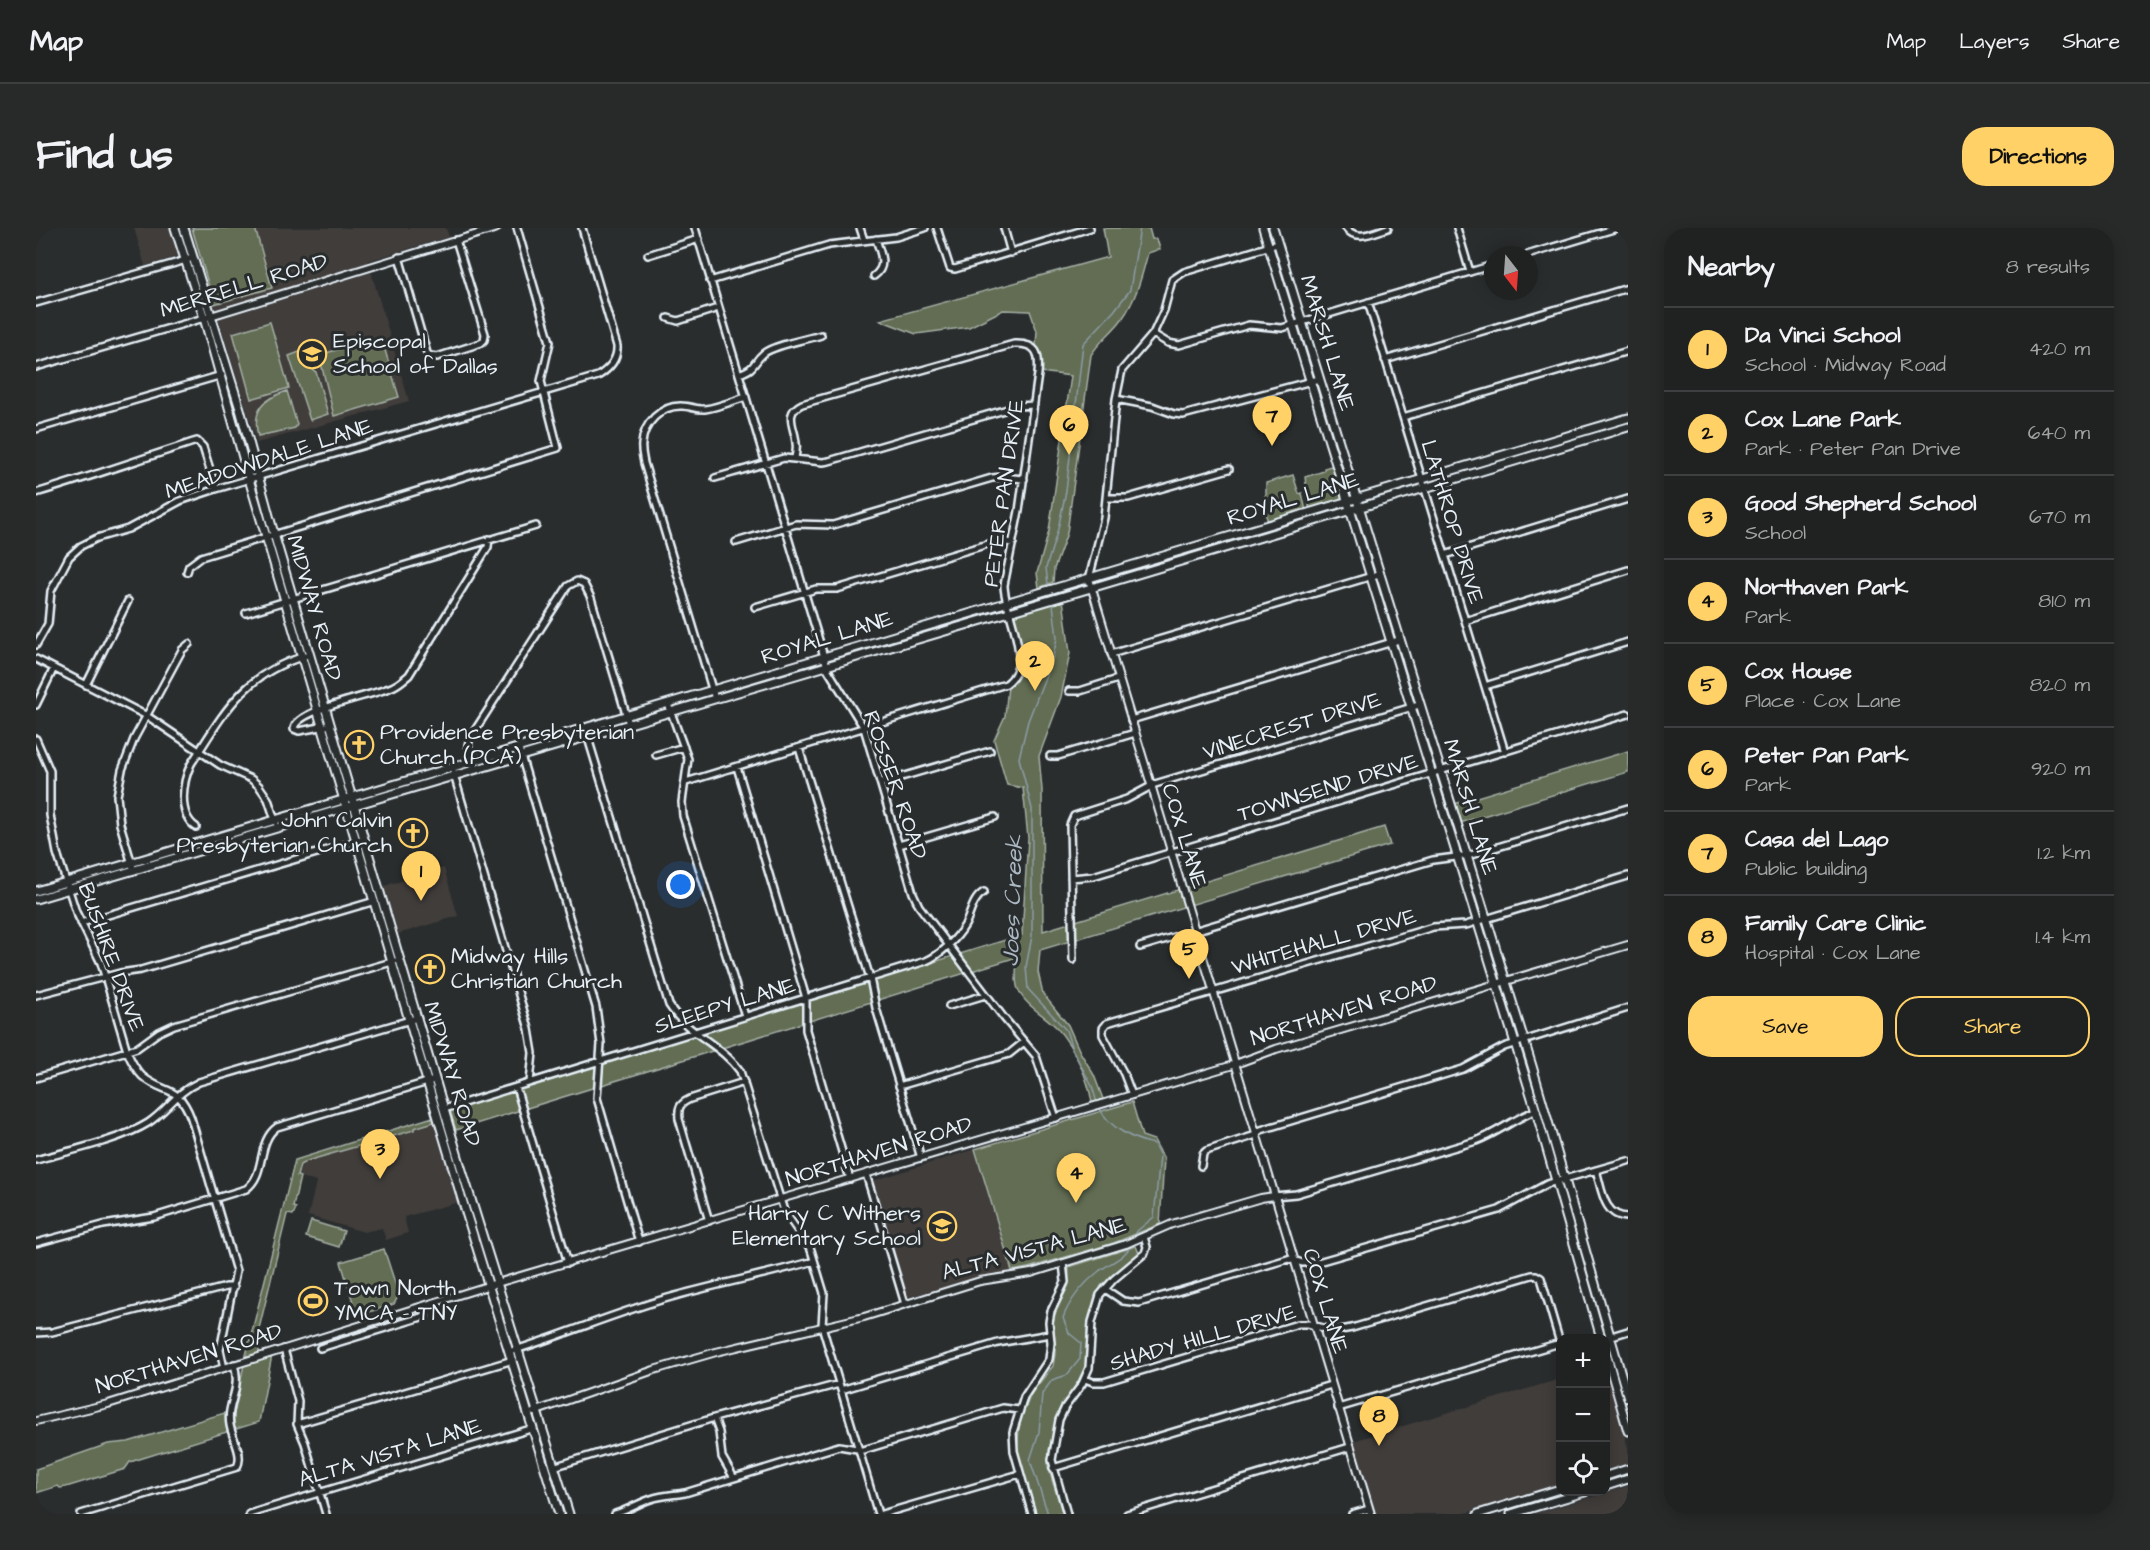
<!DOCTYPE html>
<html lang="en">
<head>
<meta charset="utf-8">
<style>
  body { margin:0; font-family:"Architects Daughter",sans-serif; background:#282a2a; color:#f1f3f6 }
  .controls { position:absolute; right:18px; bottom:18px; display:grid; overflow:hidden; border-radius:12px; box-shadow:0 3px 15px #0003 }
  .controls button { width:54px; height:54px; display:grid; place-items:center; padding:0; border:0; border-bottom:2px solid #3d3f40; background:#202222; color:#f1f3f6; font:30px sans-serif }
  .compass { position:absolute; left:1448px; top:18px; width:54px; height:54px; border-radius:50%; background:#202222; box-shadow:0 3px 15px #0003; rotate:163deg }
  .you { position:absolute; left:645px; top:657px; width:21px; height:21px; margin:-15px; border:4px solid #fff; border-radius:50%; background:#1a73e8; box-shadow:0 0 0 9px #1a73e833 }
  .badge { display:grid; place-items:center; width:39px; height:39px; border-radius:50%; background:#ffd166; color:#111; font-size:20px; font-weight:700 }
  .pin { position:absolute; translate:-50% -50px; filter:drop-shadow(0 2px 3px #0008) }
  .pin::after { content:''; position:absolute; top:32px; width:21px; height:18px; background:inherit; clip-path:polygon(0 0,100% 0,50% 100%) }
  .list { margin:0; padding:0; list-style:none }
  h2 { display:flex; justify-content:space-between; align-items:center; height:78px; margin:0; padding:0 24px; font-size:26px }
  h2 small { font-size:20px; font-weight:400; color:#a2a4a5 }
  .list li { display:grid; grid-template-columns:39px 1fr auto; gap:18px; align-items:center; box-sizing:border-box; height:84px; padding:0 24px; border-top:2px solid #3d3f40 }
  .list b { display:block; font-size:22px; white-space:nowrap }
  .list p { margin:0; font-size:20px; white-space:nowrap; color:#a2a4a5 }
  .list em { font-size:20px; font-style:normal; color:#a2a4a5 }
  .actions { display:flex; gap:12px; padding:18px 24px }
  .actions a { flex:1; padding:14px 0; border:2px solid #ffd166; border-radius:24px; text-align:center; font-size:21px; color:#ffd166 }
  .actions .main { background:#ffd166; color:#111 }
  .icon { flex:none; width:33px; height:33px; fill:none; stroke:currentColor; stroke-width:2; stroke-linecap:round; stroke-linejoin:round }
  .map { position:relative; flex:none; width:1592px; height:1286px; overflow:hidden; border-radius:24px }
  header { display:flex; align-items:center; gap:36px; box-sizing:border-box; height:84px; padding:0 30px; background:#202222; border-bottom:2px solid #3d3f40 }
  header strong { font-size:28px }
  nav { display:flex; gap:33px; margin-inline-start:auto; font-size:21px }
  .intro { display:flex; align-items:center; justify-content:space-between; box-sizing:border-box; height:144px; padding:0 36px }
  h1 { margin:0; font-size:42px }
  .button { padding:15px 27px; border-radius:24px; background:#ffd166; color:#111; font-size:21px; font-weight:700 }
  main { display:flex; gap:36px; padding:0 36px }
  aside { flex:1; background:#202222; border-radius:24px; box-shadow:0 3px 15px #0003 }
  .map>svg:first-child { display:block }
</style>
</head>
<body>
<header>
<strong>Map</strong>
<nav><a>Map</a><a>Layers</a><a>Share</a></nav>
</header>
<div class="intro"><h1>Find us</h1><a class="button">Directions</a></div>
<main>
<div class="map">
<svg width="1592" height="1286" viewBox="0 0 1592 1286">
  <rect width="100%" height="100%" fill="#2a2d2e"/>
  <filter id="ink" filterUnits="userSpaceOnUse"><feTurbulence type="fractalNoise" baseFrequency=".0167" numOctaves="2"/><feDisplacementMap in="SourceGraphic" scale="12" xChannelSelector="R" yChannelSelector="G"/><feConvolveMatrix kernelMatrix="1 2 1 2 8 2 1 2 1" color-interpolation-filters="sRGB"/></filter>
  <g filter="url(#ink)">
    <path fill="#3f3c3b" d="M 98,0 L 134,0 L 143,28 L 109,38 Z
      M 154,0 L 410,0 L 413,9 L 332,33 L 373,173 L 221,215 Z
      M 408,640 L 422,688 L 362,706 L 348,658 Z
      M 398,894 L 423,974 L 368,989 L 372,1005 L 350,1012 L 346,1000 L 328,1004 L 272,988 L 280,954 L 261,948 L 267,935 L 377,902 L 377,900 Z
      M 939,921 L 976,1043 L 872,1069 L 836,953 Z
      M 1570,1138 L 1592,1221 L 1592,1235 L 1570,1242 Z
      M 1524,1151 L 1524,1256 L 1427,1286 L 1340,1286 L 1317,1213 Z
      M 1592,1258 L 1592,1286 L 1498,1286 Z"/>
    <path fill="#626d53" stroke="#a5afa6" stroke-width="1.5" d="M 156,0 L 219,0 L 236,60 L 178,76 Z
      M 1067,0 L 1113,0 L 1116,11 L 1121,11 L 1124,21 L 1112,25 C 1106,48 1100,72 1086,91 C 1077,104 1063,113 1055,127 L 1031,305 L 1018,341 L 1017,354 L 1003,360 L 1001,345 L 1013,303 L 1035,148 L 1005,144 L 1006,133 L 1005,125 L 1000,117 L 1001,103 L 994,83 L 967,82 L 933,99 L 880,106 L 844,92 L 1072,29 Z
      M 234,94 L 253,160 L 215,171 L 197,105 Z
      M 342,110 L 346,112 L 363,169 L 298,188 L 283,127 Z
      M 271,121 L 273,122 L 278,143 L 280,144 L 292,186 L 274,192 L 253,128 Z
      M 251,163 L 261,197 L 259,200 L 222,208 C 216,182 227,171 251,163 Z
      M 1295,238 L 1297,239 L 1306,270 L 1305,272 L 1276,282 L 1273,278 L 1269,249 L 1288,243 L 1288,240 Z
      M 1257,247 L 1263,266 L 1266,265 L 1270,283 L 1232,294 L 1226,274 L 1230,266 L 1230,255 Z
      M 1027,371 L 1034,425 L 1025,469 L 1003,528 L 1006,562 L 1007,703 L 1348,599 L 1354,617 L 1004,722 L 1002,744 L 1007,766 L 1032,797 L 1044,824 L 1058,847 L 1067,871 L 1056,875 C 1052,849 1038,820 1021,800 C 1009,787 989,778 982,761 C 978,751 981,740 981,729 L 420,902 L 414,882 L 986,707 L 992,610 L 987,560 L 971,557 L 958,512 L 969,488 L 972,458 C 997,442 981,409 979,387 Z
      M 1592,523 L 1592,544 L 1424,595 L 1418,576 Z
      M 1096,874 L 1106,908 L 1118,912 L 1128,931 L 1124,996 L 1078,1015 L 992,1040 L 976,1043 L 939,921 Z
      M 397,889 L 398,894 L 378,900 L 378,902 L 271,933 L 264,937 L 261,948 L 264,949 L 257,979 L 260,980 L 257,987 L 251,986 L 220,1113 L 224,1126 L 209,1131 L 259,932 Z
      M 275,993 L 308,1003 L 303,1019 L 270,1009 Z
      M 1100,1018 L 1103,1025 L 1065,1058 L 1056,1080 L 1051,1102 L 1053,1132 L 1039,1159 L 1022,1186 L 1013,1222 L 1012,1239 L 1027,1286 L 1000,1286 L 981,1221 L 984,1192 L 996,1164 L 1017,1138 L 1019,1126 L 1017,1090 L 1032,1058 L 1033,1039 Z
      M 348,1021 L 363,1067 L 358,1076 L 321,1088 L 305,1034 Z
      M 236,1127 L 223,1194 L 94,1234 L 89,1241 L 30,1259 L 24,1260 L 22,1258 L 0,1265 L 0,1241 L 72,1216 L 92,1214 L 199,1182 L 208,1136 Z"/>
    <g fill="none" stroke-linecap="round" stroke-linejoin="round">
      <path stroke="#8d9ca8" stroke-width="1.5" d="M 1012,357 L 1010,340 L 1022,301 L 1030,263 L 1047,116 L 1078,83 L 1094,62 L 1104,0
        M 1017,376 L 1021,410 L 1017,429 L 992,493 L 983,530 L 996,581 L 996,708 L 990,739 L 992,761 L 1030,802 L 1036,821 L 1056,858 L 1061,875
        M 1063,879 C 1072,899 1097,912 1118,916 L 1124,928 L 1118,989 L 1101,1003 L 1098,1009
        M 1012,1286 L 994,1232 L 1003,1204 L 1006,1166 L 1016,1152 L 1031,1147 L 1044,1131 L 1045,1115 L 1033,1105 L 1027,1090 C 1033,1073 1047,1056 1062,1044 C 1073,1035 1090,1030 1095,1016"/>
      <g stroke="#e8f1f8" stroke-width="10">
        <path id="minor" d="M 659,0 L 792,442 L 828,500 L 877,665 L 883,678 L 968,790 L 1000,828 L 1020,890
          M 824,0 L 828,12
          M 901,0 L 914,40 L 919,41 L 1054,0
          M 968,0 L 975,25
          M 1310,0 C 1320,14 1338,4 1352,0
          M 1421,0 L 1434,44
          M 612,27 L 663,11
          M 1491,27 L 1581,0
          M 363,29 L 391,125 L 394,128 L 401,129 L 445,115 L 448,112 L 449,106 L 420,12
          M 838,48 C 852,38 844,25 840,11
          M 674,53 L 793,17 L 860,9 L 889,0
          M 1332,74 L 1469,524
          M 0,75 L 157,30
          M 632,90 L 642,93 L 682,80
          M 1117,106 L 1132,115 L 1143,117 L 1213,97 L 1246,100 L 1457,37
          M 1349,132 L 1592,60
          M 0,139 L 168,90
          M 703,146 C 721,140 716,135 728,125 C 741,116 769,112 785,107
          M 1080,171 L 1116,178 L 1138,186 L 1147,187 L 1283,151
          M 1367,189 L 1592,123
          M 0,201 L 186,147
          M 679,250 L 748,230 L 787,234 L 793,233 L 982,178 L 998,177
          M 0,265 C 54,249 107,230 161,213 L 167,219 L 180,261
          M 1071,270 L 1092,270 L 1193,241
          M 700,314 L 760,296 L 797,297 L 956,250 L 966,249 L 988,251
          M 1409,327 L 1592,271
          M 151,344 L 153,338 L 165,329 L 522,220 L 505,153 L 514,114 L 481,0
          M 1053,351 L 1068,290 L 1080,171 L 1086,142 L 1117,106 L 1128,82 L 1136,52 L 1148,44 L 1241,16
          M 719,379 L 780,361 L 801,361 L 952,316 L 963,313 L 977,315
          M 210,385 L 500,298
          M 1429,393 L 1592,342
          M 0,417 L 12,396 L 15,363 L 33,329 L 45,318 L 61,310 L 92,301 L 144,273 L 180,261 L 562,148 C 573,141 582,131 581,118 L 546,0
          M 1075,426 L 1343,346
          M 0,431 L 111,488 L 184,537 L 215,551 L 223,558 L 232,571 L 240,595
          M 50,457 L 92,373
          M 1449,458 L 1592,414
          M 1033,463 L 1044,463 L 1082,451
          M 679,471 L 608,235 C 607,229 605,222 606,216 C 607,196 625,177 646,178 C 654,178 661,182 669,181 C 683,179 697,173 710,169
          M 632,476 L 652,531 L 646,574 L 647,588 L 709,788
          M 0,477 L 18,440
          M 1095,492 L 1363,412
          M 290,498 L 263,503 L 258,501 C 259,481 341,467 358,458 C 364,455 368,451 373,447 L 452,319 L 453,311
          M 549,500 L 633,777 C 651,806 685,816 704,843 L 748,983 L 775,1022 L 788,1065 L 786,1098 L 842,1286
          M 0,511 L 14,543 L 14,587 L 21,625 L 40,684 L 65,735 L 91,823 C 95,833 99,841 106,848 C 128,867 142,855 155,890 L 200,1043 L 184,1122 L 188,1140
          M 763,520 L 834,750 L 840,780 L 885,930
          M 483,521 L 560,779 L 565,816 L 561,870 L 603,1014
          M 620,527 L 648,519
          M 1014,528 L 1022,528 L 1099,505
          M 438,537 L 432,517 L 434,510 L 532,358 L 541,353 L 548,356 L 555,370 L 593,496
          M 701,539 L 770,770 L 770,802 L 814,951
          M 416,540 L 493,801 L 497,825 L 494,854
          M 650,554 L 970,456 C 1000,435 968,385 968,357 L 983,283 L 1002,146 C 1004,125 1001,115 978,116 L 766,176 C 747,185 759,199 760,215 C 761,220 760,225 759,230
          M 845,555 L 954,523
          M 160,599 C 141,586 147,553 155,536 C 188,485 207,446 269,428
          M 863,617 L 959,589
          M 98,643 L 84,596 L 81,568 L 86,542 L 98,511 L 146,422 L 153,416
          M 1035,650 L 1057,648 L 1592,486
          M 45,695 L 328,611
          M 1104,719 L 1397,632 L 1435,627 L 1592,580
          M 1037,732 L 1034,597 L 1038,588 L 1091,571 L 1119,556 L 1383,477
          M 0,767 L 84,745 L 105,742 L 339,673
          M 913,778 L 949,767
          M 0,850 L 101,820 L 123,804 L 138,797 L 359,733
          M 863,858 L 973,826 L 988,814
          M 480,859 L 532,1035
          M 1096,867 L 1088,846 L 1067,807 L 1067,800 L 1071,795 L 1384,703 L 1397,699 L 1430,697 L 1592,648
          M 408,881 L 890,733 C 904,727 921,711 929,697 C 935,686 936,671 948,664
          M 0,932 C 32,923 85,912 112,895 C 132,882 139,865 163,854 L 381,790
          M 1165,938 L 1167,926 L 1170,923 L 1217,908 L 1225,902 L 1427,841 L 1468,819 L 1592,780
          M 1560,942 C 1566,961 1567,989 1592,989
          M 830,946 L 869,1076
          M 1238,968 L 1260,966 L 1440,913 C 1461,905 1479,890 1501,882
          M 673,993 L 643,891 C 642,880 643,876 654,871 L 708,854
          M 0,1015 L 67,997 L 118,989 L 210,961 C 231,946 220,914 241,899 L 395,853
          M 1069,1061 L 1087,1073 L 1103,1075 L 1252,1031 L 1267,1035 L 1282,1034 L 1463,982 L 1511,956 L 1592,933
          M 0,1105 L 16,1104 L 190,1059 L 198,1059
          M 1569,1110 L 1592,1103
          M 284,1120 L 389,1088
          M 248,1121 L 262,1173 L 261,1196 L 269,1215 L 290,1286
          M 473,1124 C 529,1107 583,1083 639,1068 C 686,1055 732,1046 778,1033
          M 1049,1151 L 1057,1154 L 1068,1154 L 1262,1096 L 1272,1096 L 1299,1103 L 1316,1100 L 1496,1047 L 1500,1047 L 1505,1050 L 1524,1115
          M 805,1162 L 962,1115 L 1014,1106
          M 1302,1180 L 1524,1115
          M 678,1190 L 683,1204 L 686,1229 L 698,1250
          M 261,1196 L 477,1132
          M 517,1239 L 678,1190 L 803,1156
          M 1017,1240 L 1295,1157
          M 45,1286 L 201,1239 C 208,1227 196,1210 194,1197 C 190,1175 206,1163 198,1136
          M 213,1286 L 498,1200
          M 579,1286 C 592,1282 603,1275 615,1271 C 627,1267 638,1267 649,1265 L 803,1218 L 827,1222 L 967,1180 L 983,1182
          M 846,1286 L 984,1246
          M 996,1286 L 978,1223 L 977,1204 L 988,1169 L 1013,1131 L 1015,1115 L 1013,1094 L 1015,1083 L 1029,1054 L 1027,1035
          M 1031,1286 L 1016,1232 L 1023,1192 L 1029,1179 L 1046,1156 L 1053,1140 L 1056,1094 L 1064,1067 L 1078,1051 L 1109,1025 L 1111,1019 L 1108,1009
          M 1091,1286 L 1314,1219
          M 1316,1286 L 1333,1281"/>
      </g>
      <g stroke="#e8f1f8" stroke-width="10">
        <path id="tertiary" d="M 168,90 L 461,0
          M 1053,351 L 1335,1286
          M 498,1184 L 618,1142 L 680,1124 L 828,1089 L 944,1053 L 995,1045 L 1090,1016 L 1136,996 L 1225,970 L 1238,968
          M 0,1193 L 72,1176 L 461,1055 L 1194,838 L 1240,821 L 1592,717"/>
      </g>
      <g stroke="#e8f1f8" stroke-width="11">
        <path id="secondary" d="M 139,0 L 168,90 L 213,251 L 428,978 L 523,1286
          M 148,0 L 204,181 L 238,306 L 425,939 L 533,1286
          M 1227,0 L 1500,883 L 1565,1110
          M 1237,0 L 1496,838 L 1592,1170
          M 0,663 L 1592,190
          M 0,671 L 1055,360 L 1592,199
          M 1570,1125 L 1592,1203
          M 1570,1248 L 1592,1241
          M 1570,1258 L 1592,1251
          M 1442,1286 L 1524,1261
          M 1475,1286 L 1549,1264"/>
      </g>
      <use href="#minor" stroke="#2a2d2e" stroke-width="5"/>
      <use href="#tertiary" stroke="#2a2d2e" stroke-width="6"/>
      <use href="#secondary" stroke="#2a2d2e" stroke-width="7"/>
    </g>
  </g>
  <defs>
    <g id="school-ring" transform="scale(1.5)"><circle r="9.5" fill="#2a2d2e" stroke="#ffd166" stroke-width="1.5"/><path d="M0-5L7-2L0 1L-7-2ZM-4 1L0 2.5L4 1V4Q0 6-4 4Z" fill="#ffd166"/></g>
    <g id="church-ring" transform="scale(1.5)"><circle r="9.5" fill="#2a2d2e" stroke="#ffd166" stroke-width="1.5"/><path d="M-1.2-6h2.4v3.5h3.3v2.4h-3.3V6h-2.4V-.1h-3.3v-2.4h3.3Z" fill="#ffd166"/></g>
    <g id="stadium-ring" transform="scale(1.5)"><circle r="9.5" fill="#2a2d2e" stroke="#ffd166" stroke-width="1.5"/><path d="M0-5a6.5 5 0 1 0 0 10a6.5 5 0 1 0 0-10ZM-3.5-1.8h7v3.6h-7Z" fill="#ffd166"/></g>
  </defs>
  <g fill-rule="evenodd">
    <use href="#school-ring" x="276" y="126"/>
    <use href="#church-ring" x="323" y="517"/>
    <use href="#church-ring" x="377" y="605"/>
    <use href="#church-ring" x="394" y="741"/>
    <use href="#school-ring" x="906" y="998"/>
    <use href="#stadium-ring" x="277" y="1073"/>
  </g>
  <g text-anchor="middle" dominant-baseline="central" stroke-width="6" stroke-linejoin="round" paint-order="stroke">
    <g font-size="22" fill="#e8f1f8" stroke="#2a2d2e">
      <text transform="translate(208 58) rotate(-17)">MERRELL ROAD</text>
      <text transform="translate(1291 115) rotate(73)">MARSH LANE</text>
      <text transform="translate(233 231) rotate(-18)">MEADOWDALE LANE</text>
      <text transform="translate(968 265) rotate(-82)">PETER PAN DRIVE</text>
      <text transform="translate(1257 271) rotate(-17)">ROYAL LANE</text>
      <text transform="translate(1416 294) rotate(73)">LATHROP DRIVE</text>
      <text transform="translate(278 380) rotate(74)">MIDWAY ROAD</text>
      <text transform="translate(791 410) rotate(-17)">ROYAL LANE</text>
      <text transform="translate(1256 498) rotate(-17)">VINECREST DRIVE</text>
      <text transform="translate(859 557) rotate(71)">ROSSER ROAD</text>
      <text transform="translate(1292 560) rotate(-17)">TOWNSEND DRIVE</text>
      <text transform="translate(1434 579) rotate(73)">MARSH LANE</text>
      <text transform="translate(1148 608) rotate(73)">COX LANE</text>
      <text transform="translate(1288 714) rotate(-16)">WHITEHALL DRIVE</text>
      <text transform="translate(75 729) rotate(70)">BUSHIRE DRIVE</text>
      <text transform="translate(689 778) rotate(-17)">SLEEPY LANE</text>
      <text transform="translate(1308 783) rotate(-17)">NORTHAVEN ROAD</text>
      <text transform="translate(416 846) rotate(73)">MIDWAY ROAD</text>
      <text transform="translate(843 924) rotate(-17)">NORTHAVEN ROAD</text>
      <text transform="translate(998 1021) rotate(-15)">ALTA VISTA LANE</text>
      <text transform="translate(1289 1073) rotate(73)">COX LANE</text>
      <text transform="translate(1167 1110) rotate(-16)">SHADY HILL DRIVE</text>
      <text transform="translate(153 1131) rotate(-17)">NORTHAVEN ROAD</text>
      <text transform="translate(354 1225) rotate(-17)">ALTA VISTA LANE</text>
    </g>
    <g font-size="22" fill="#e8f1f8" stroke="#2a2d2e" text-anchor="start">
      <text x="297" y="113">Episcopal<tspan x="297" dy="25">School of Dallas</tspan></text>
      <text x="344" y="504">Providence Presbyterian<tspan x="344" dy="25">Church (PCA)</tspan></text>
      <text x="356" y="592" text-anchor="end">John Calvin<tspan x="356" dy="25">Presbyterian Church</tspan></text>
      <text x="415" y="728">Midway Hills<tspan x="415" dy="25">Christian Church</tspan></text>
      <text x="885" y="985" text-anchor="end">Harry C Withers<tspan x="885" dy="25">Elementary School</tspan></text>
      <text x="298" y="1060">Town North<tspan x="298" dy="25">YMCA - TNY</tspan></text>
    </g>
    <g font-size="24" font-style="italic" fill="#abb8c3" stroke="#2a2d2e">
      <text transform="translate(977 673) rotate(-88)">Joes Creek</text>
    </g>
  </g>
</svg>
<div class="controls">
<button>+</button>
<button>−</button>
<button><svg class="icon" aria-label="locate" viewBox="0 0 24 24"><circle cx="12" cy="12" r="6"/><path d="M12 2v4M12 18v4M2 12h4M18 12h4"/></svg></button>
</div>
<svg class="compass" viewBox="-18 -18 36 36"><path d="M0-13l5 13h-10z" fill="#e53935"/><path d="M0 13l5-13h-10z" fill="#a2a4a5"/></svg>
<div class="you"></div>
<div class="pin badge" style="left:385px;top:673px">1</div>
<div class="pin badge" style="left:999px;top:463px">2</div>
<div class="pin badge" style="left:344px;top:951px">3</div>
<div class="pin badge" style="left:1040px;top:975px">4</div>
<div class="pin badge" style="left:1153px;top:751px">5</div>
<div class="pin badge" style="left:1033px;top:227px">6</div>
<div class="pin badge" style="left:1236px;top:218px">7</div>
<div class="pin badge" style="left:1343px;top:1218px">8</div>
</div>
<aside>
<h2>Nearby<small>8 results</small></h2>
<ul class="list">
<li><span class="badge">1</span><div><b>Da Vinci School</b><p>School · Midway Road</p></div><em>420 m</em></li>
<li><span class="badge">2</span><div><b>Cox Lane Park</b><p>Park · Peter Pan Drive</p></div><em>640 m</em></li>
<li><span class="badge">3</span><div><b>Good Shepherd School</b><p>School</p></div><em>670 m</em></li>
<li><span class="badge">4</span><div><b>Northaven Park</b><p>Park</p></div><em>810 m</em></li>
<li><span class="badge">5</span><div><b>Cox House</b><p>Place · Cox Lane</p></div><em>820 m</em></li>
<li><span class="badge">6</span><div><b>Peter Pan Park</b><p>Park</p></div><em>920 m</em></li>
<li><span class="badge">7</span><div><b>Casa del Lago</b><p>Public building</p></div><em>1.2 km</em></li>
<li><span class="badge">8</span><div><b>Family Care Clinic</b><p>Hospital · Cox Lane</p></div><em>1.4 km</em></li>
</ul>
<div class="actions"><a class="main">Save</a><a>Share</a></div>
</aside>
</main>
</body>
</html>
